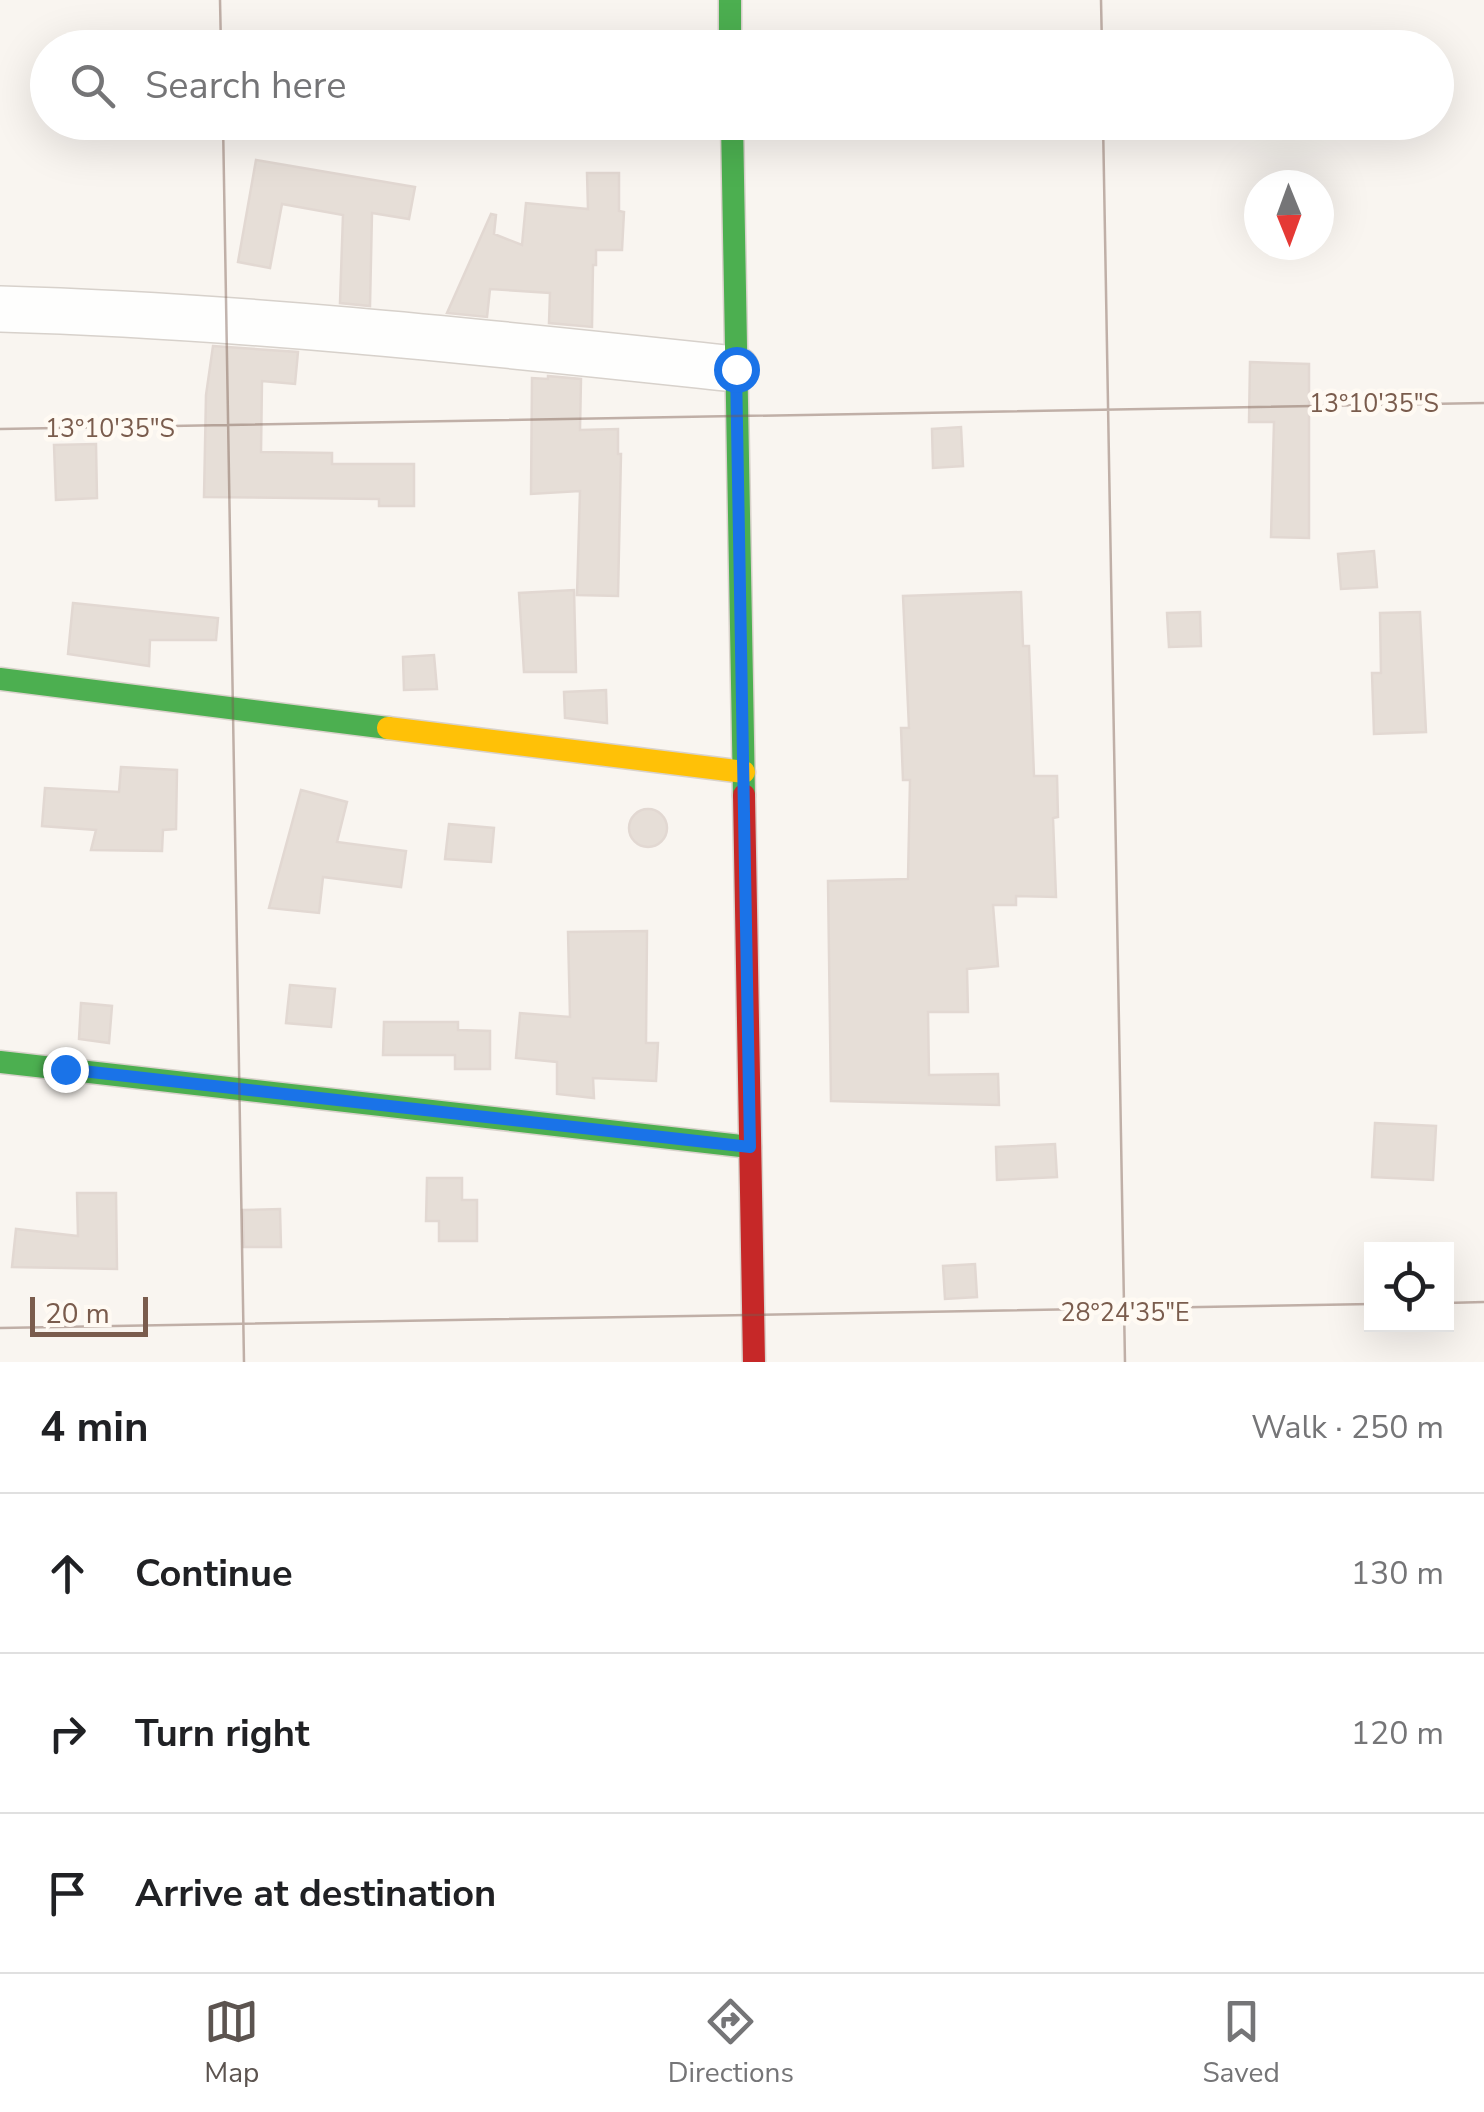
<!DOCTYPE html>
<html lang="en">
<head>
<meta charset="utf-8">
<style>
  body { margin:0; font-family:"Nunito Sans",sans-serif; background:#f6f6f6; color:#202124 }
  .controls { position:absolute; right:30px; bottom:30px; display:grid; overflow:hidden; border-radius:0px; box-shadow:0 10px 40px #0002 }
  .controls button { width:90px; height:90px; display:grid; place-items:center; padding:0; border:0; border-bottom:2px solid #e0e0e0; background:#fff; color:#202124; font:50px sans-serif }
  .compass { position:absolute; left:1244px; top:170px; width:90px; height:90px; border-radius:50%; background:#fff; box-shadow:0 10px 40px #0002; rotate:179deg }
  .scale { position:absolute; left:30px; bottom:25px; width:118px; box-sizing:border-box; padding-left:10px; border:5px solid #7a5c4d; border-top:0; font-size:28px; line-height:35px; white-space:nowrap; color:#7a5c4d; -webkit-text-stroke:8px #fffaf3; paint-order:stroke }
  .stop { position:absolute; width:30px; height:30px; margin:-22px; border:8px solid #1a73e8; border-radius:50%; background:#fff }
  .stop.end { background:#1a73e8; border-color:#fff; box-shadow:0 2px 10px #0008 }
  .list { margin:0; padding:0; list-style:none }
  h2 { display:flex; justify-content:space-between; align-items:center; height:130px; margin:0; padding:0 40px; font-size:42px }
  h2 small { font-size:32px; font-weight:400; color:#757577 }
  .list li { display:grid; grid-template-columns:65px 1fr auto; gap:30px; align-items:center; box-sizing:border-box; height:160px; padding:0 40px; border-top:2px solid #e0e0e0 }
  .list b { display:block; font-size:38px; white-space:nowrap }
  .list em { font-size:32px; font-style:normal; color:#757577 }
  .icon { flex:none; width:55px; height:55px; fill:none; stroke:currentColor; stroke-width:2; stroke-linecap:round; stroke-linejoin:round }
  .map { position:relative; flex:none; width:1484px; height:1362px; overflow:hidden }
  .search { position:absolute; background:#fff; box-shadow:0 10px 40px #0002; left:30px; right:30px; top:30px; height:110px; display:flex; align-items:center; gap:25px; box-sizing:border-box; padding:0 35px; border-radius:55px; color:#757577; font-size:38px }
  .sheet { height:610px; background:#fff }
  nav { display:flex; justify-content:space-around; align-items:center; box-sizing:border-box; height:140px; border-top:2px solid #e0e0e0; background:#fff; font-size:28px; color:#757577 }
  nav a { display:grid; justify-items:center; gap:5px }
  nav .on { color:#5c5450 }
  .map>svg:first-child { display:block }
</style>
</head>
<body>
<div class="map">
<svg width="1484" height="1362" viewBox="0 0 1484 1362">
  <rect width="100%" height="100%" fill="#f9f5f0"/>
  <path fill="#e6ded7" stroke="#e2d8d2" stroke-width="2.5" d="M 256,160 L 415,187 L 409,219 L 372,213 L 370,306 L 340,303 L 343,215 L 282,204 L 270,268 L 238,262 Z
    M 587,173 L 619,173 L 619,211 L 624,212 L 622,250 L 596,250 L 596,265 L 593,265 L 592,327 L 549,323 L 550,293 L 490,289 L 487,317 L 447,313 L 491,214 L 496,215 L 494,234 L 522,245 L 526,203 L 588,209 Z
    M 213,346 L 298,352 L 295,384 L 262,381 L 261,452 L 332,453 L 332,464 L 414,464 L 414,506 L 379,506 L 379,499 L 204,497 L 206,395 Z
    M 1250,362 L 1309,364 L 1309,538 L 1271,537 L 1274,422 L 1249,422 Z
    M 548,376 L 581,379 L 580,430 L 618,429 L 618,454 L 621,454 L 618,596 L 577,595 L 580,491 L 531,494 L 532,378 L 548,379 Z
    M 961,427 L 963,466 L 933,468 L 932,429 Z
    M 96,444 L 97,498 L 56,500 L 54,445 Z
    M 1374,551 L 1377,587 L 1341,589 L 1338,554 Z
    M 574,590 L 576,672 L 524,672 L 519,593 Z
    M 1021,592 L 1023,646 L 1029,646 L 1034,776 L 1057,776 L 1058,817 L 1053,818 L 1056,897 L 1016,896 L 1016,905 L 993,905 L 998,966 L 967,969 L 968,1012 L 928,1012 L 929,1075 L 998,1074 L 999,1105 L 831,1101 L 828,881 L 908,879 L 910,780 L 903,780 L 901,728 L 909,728 L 903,596 Z
    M 73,603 L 218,618 L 216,640 L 150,640 L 149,666 L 68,654 Z
    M 1200,612 L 1201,646 L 1169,647 L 1167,613 Z
    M 1420,612 L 1426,732 L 1374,734 L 1372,673 L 1381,673 L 1380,613 Z
    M 434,655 L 437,689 L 404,690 L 403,657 Z
    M 606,690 L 607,723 L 565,718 L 564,692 Z
    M 121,767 L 177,770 L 176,829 L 163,830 L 162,851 L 91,850 L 96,830 L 42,826 L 45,788 L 119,792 Z
    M 301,790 L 347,802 L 337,842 L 406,851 L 401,887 L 323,877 L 319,913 L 269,908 Z
    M629 828a19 19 0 1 1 38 0a19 19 0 1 1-38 0Z
    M 449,824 L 494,828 L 491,862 L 445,859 Z
    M 647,931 L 646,1043 L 658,1043 L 656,1081 L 593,1078 L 594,1098 L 557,1094 L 557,1062 L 516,1058 L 520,1013 L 570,1017 L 568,932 Z
    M 290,985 L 335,989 L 331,1027 L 286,1023 Z
    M 81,1003 L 112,1006 L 109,1043 L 79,1039 Z
    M 384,1022 L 458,1022 L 458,1030 L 490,1031 L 490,1069 L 455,1069 L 455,1055 L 383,1055 Z
    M 1375,1123 L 1436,1126 L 1433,1180 L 1372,1177 Z
    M 1055,1144 L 1057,1177 L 997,1180 L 996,1147 Z
    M 427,1178 L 462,1178 L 462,1200 L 477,1200 L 477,1241 L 439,1241 L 439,1221 L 426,1221 Z
    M 77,1193 L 116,1193 L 117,1269 L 12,1267 L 16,1229 L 78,1236 Z
    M 280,1209 L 281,1247 L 244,1247 L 243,1210 Z
    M 975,1264 L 977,1297 L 945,1299 L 943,1266 Z"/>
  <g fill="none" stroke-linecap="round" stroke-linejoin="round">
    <g stroke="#d7d1cb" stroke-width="48">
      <path id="street" d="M 0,309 C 246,316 491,343 736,369"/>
    </g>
    <g stroke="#d9d2cb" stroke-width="25">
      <path id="fast" d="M 730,0 L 730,48
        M 732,122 L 744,795
        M 0,679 L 388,728
        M 0,1062 L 750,1147"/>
    </g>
    <g stroke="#d9d2cb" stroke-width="25">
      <path id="slow" d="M 388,728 L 744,772"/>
    </g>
    <g stroke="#d9d2cb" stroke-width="25">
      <path id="jam" d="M 744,795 L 754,1362"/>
    </g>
    <use href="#street" stroke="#fefefd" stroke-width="45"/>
    <use href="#fast" stroke="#4caf50" stroke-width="22"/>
    <use href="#slow" stroke="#ffc107" stroke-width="22"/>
    <use href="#jam" stroke="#c62828" stroke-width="22"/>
  </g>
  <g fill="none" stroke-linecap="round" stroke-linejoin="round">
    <path stroke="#1a73e8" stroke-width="12" d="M 65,1069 L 750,1147 L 736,369"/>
  </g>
  <path fill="none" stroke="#7a5c4d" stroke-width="2.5" stroke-opacity="0.45" d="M 220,0 L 221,48M 1101,0 L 1102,48M 223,122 L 244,1362M 1103,122 L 1125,1362M 0,429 L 1484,403M 1446,1303 L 1484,1302M 0,1328 L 1372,1304"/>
  <g font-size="25" text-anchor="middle" fill="#7a5c4d" stroke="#fffaf3" stroke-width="9" stroke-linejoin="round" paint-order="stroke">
    <text x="1374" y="412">13°10'35"S</text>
    <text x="110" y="437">13°10'35"S</text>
    <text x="1125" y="1321">28°24'35"E</text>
  </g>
</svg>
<div class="controls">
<button><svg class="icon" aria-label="locate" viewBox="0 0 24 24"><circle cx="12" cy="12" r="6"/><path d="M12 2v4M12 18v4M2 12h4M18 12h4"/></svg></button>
</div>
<svg class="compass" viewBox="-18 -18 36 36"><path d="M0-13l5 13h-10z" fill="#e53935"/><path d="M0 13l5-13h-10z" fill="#757577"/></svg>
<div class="scale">20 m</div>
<div class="stop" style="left:736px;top:369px"></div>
<div class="stop end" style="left:65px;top:1069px"></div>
<div class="search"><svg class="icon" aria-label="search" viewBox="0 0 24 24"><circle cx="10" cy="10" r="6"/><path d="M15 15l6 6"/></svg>Search here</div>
</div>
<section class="sheet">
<h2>4 min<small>Walk · 250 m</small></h2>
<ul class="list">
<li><svg class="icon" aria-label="ahead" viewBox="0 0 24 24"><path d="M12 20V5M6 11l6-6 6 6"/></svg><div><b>Continue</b></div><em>130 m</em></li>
<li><svg class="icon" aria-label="right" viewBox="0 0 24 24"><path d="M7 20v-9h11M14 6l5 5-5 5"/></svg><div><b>Turn right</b></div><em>120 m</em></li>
<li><svg class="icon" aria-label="arrive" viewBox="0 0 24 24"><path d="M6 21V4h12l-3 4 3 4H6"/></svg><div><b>Arrive at destination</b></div></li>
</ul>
</section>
<nav>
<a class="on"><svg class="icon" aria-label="map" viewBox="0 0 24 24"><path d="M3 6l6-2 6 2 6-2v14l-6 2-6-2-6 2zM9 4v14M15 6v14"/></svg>Map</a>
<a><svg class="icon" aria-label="directions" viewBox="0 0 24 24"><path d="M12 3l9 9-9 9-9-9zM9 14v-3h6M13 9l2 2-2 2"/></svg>Directions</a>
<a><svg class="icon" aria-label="saved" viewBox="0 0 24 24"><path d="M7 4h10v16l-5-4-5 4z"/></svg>Saved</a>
</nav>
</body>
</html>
